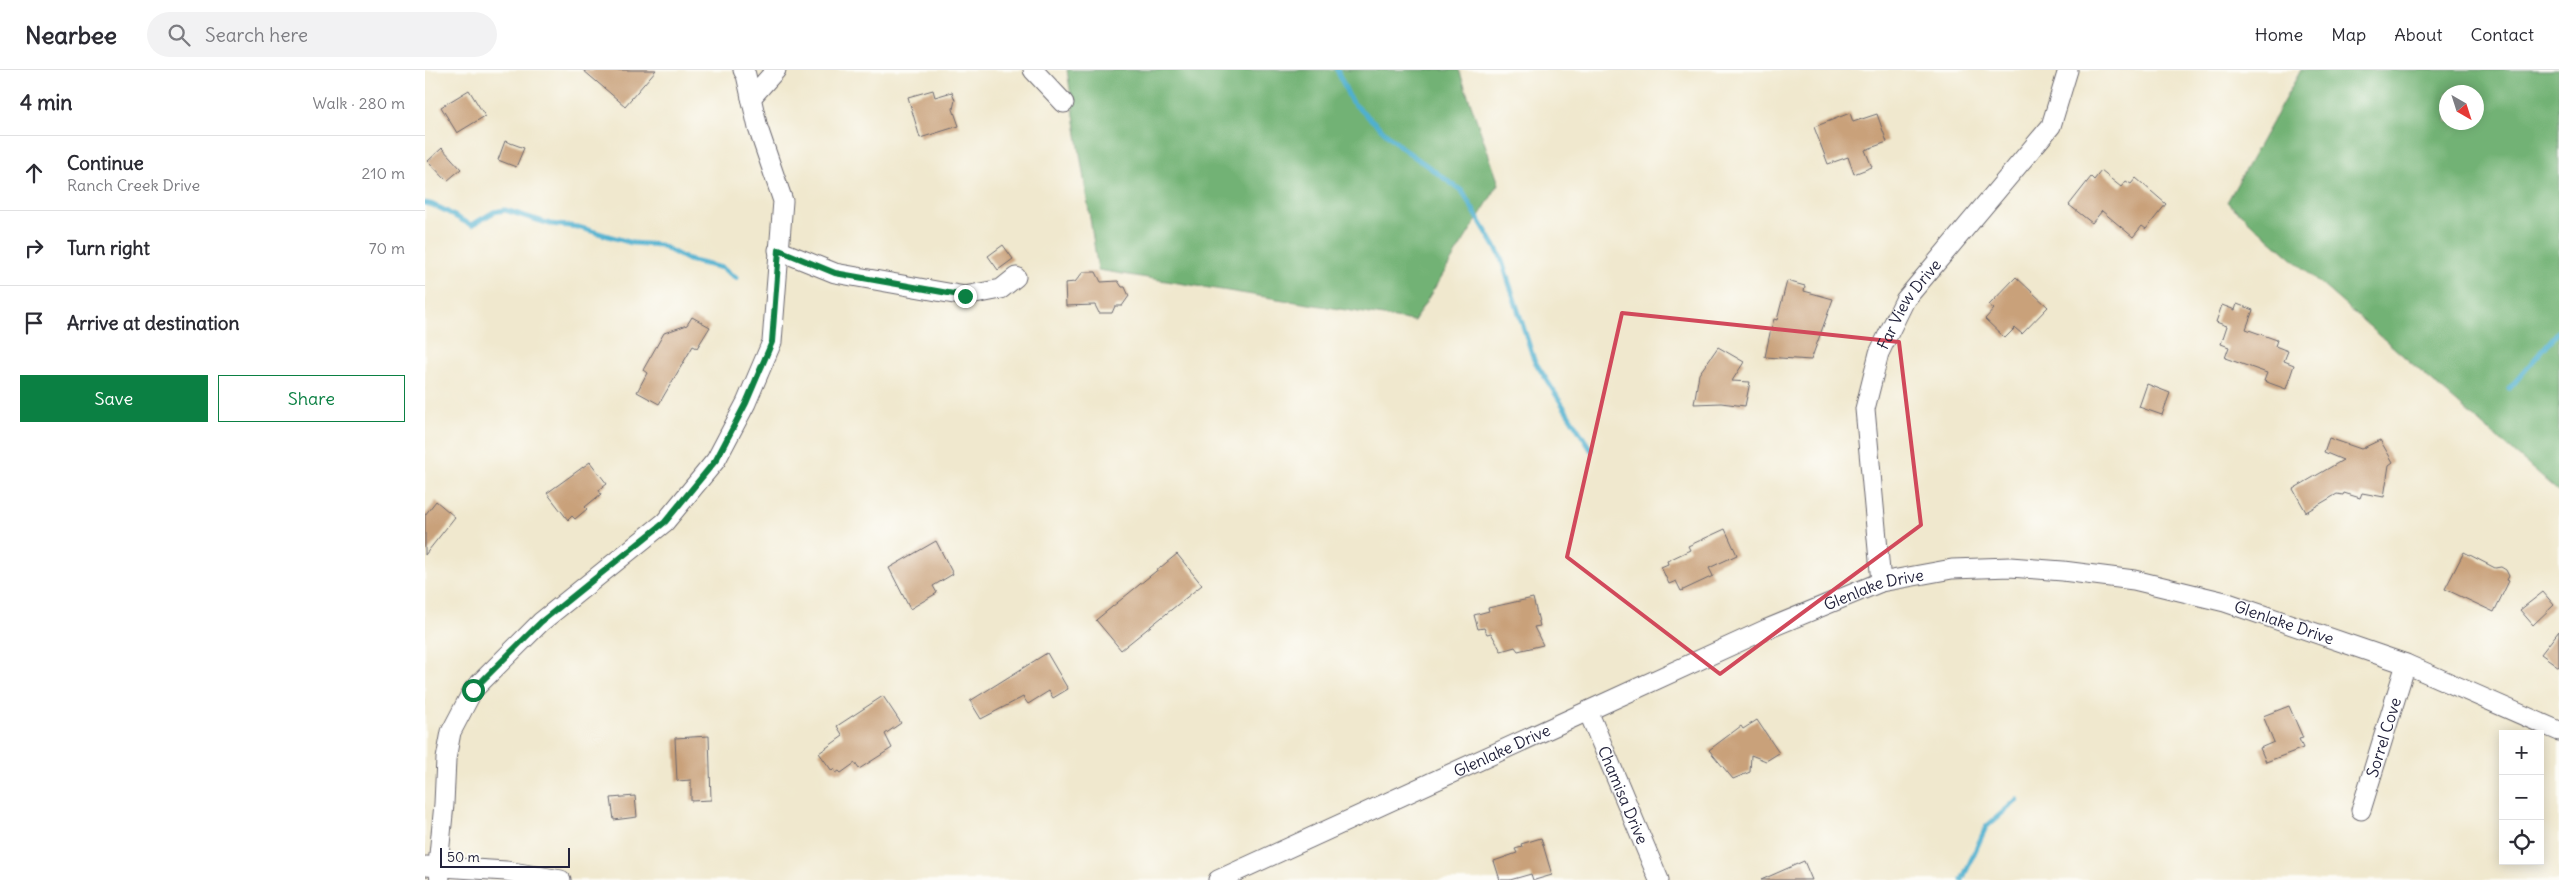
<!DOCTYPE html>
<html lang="en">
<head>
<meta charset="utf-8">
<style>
  body { margin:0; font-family:Delius,sans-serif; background:#f2f2f3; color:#2b2b33 }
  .controls { position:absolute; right:15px; bottom:15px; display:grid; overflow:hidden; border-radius:0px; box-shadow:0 2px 12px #0003 }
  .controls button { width:45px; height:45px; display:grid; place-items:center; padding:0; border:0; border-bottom:1px solid #e1e1e2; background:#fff; color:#2b2b33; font:25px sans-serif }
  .compass { position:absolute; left:2014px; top:15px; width:45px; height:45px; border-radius:50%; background:#fff; box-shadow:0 2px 12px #0003; rotate:141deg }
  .scale { position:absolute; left:15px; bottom:12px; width:130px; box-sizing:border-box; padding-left:5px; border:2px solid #22223b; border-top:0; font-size:14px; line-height:18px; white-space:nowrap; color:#22223b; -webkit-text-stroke:4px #fdfcf7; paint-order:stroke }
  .stop { position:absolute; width:15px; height:15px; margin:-11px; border:4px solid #0b8043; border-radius:50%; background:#fff }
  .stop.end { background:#0b8043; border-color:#fff; box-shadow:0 1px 5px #0008 }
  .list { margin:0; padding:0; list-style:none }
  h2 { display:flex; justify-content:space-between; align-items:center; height:65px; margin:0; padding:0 20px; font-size:21px }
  h2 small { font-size:16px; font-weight:400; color:#7c7c81 }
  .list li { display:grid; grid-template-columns:32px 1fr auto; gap:15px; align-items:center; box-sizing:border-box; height:75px; padding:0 20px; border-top:1px solid #e1e1e2 }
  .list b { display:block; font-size:19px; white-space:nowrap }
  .list p { margin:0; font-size:16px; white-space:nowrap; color:#7c7c81 }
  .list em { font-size:16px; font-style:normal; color:#7c7c81 }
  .actions { display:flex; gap:10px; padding:15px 20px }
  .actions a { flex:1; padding:11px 0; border:1px solid #0b8043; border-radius:0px; text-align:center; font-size:18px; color:#0b8043 }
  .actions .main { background:#0b8043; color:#fff }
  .icon { flex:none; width:28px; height:28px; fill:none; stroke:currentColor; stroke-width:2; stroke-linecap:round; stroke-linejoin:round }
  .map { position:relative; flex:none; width:2134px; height:810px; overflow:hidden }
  header { display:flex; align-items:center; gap:30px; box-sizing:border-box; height:70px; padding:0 25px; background:#fff; border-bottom:1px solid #e1e1e2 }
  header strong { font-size:24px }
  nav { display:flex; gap:28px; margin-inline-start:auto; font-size:18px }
  .search { width:350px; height:45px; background:#f2f2f3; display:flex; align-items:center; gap:12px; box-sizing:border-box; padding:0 18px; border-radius:28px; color:#7c7c81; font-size:19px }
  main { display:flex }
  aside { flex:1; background:#fff }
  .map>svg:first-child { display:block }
</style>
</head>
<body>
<header>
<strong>Nearbee</strong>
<div class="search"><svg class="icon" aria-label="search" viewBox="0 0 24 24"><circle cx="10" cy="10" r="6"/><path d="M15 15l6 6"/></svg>Search here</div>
<nav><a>Home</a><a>Map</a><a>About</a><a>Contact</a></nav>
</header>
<main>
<aside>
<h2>4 min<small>Walk · 280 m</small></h2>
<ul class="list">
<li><svg class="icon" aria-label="ahead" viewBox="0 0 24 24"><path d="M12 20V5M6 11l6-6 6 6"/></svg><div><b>Continue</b><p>Ranch Creek Drive</p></div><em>210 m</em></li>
<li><svg class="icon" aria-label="right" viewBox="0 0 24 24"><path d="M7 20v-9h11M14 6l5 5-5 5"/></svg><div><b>Turn right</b></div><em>70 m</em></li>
<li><svg class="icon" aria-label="arrive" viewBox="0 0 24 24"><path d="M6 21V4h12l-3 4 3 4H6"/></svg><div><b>Arrive at destination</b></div></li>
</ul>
<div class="actions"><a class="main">Save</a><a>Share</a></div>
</aside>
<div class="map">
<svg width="2134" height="810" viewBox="0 0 2134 810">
  <rect width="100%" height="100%" fill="#fdfcf7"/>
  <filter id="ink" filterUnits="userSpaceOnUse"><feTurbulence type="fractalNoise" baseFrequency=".02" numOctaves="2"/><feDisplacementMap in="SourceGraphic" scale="10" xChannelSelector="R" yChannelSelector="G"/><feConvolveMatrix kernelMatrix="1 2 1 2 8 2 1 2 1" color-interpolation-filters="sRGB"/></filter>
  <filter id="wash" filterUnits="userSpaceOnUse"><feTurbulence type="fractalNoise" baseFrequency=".0096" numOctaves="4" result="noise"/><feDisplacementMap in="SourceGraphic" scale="20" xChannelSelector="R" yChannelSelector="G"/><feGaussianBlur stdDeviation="1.12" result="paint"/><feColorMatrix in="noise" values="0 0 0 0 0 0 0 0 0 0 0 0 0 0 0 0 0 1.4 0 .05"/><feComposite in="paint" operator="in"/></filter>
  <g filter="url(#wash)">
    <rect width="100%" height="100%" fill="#f0e8ce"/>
    <path fill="#72b274" stroke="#4a6a58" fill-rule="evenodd" d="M 642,0 L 1034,0 L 1074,114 L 989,251 L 673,200 Z
      M 1876,0 L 2134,0 L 2134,422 L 1802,132 ZM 2022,22 L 2052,22 L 2052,52 L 2022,52 Z"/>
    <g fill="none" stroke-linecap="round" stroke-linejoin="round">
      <path stroke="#50b0cf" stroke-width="5" d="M 912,0 L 926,31 L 976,77 L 1037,121 L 1075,185 L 1109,290 L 1166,380
        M 0,133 C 16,135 31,149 47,155 L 69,142 L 80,140 L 125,154 L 153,157 L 207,173 L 235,175 L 263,190 L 297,198 L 311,208
        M 2084,319 L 2134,261
        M 1537,810 L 1561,757 L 1592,730"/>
    </g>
    <g id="blocks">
      <path fill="#c9a17a" d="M 158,0 L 231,0 L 200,36 Z
        M 44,20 L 60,46 L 32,63 L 16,37 Z
        M 508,20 L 510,27 L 527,22 L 530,30 L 528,39 L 534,56 L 495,68 L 483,27 Z
        M 1425,43 L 1428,52 L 1452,44 L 1462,72 L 1440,80 L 1447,97 L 1429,104 L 1423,87 L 1403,94 L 1389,57 Z
        M 80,71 L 99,78 L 91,97 L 73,90 Z
        M 17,78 L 36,99 L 22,111 L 3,91 Z
        M 1676,101 L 1696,117 L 1701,111 L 1706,114 L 1711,108 L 1741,134 L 1721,159 L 1717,156 L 1708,167 L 1677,141 L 1667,153 L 1644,135 L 1666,107 L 1669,110 Z
        M 578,175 L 588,189 L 573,200 L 563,186 Z
        M 658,202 L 671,202 L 676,212 L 693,211 L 697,217 L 700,217 L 704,226 L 697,236 L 690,236 L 687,243 L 674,243 L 670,235 L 641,236 L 640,213 L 650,212 Z
        M 1591,207 L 1623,237 L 1597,264 L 1590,258 L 1580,268 L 1560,249 L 1569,239 L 1564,235 Z
        M 1362,211 L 1380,216 L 1379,221 L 1408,229 L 1386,290 L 1340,287 L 1345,263 L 1349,249 L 1352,250 Z
        M 1812,234 L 1828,240 L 1821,259 L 1852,270 L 1850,276 L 1863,281 L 1859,291 L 1869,295 L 1861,319 L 1839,311 L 1842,303 L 1800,288 L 1804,277 L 1796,274 L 1802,256 L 1791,252 L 1797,235 L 1810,240 Z
        M 267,247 L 285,257 L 272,278 L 268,276 L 234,334 L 212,322 L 222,303 L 218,300 L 239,263 L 262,255 Z
        M 1293,277 L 1319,292 L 1307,311 L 1325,312 L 1320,336 L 1296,333 L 1269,334 L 1274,304 Z
        M 1722,314 L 1745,323 L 1737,345 L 1714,337 Z
        M 1904,368 L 1936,379 L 1955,370 L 1968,392 L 1964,395 L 1959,427 L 1937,423 L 1935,428 L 1919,423 L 1918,425 L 1912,424 L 1881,442 L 1868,419 L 1918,390 L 1899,382 Z
        M 165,392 L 182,414 L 174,420 L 176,424 L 160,437 L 162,439 L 150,449 L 147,446 L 143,450 L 122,423 Z
        M 11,431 L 30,447 L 0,485 L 0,445 Z
        M 1300,459 L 1312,485 L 1284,498 L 1288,506 L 1256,521 L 1251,511 L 1244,514 L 1236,497 L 1243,494 L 1242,491 L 1265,480 L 1263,476 Z
        M 511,471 L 528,504 L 508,516 L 512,523 L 485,539 L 464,498 Z
        M 2039,482 L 2070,498 L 2076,497 L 2081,500 L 2084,506 L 2082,510 L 2084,511 L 2069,542 L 2020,519 Z
        M 752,484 L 777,515 L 696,580 L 671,550 Z
        M 2118,522 L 2129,535 L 2108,555 L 2095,540 Z
        M 1108,528 L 1115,556 L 1109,557 L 1118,575 L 1093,581 L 1090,577 L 1076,581 L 1066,563 L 1062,564 L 1059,558 L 1053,559 L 1049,545 L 1064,541 L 1063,538 Z
        M 2134,561 L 2134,597 L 2116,584 Z
        M 622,583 L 643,619 L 628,628 L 624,621 L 603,634 L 598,627 L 556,649 L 545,631 Z
        M 458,626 L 476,653 L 460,664 L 467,678 L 434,699 L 430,693 L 416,703 L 414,701 L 411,703 L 409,699 L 407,701 L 394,683 L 418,666 L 412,656 Z
        M 1864,636 L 1878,668 L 1874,669 L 1878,678 L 1841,692 L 1835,678 L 1849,672 L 1838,646 Z
        M 1332,650 L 1354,683 L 1341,691 L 1326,685 L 1325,702 L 1308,709 L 1284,680 L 1316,656 L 1318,659 Z
        M 284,666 L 286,730 L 266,731 L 266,710 L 252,711 L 250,668 Z
        M 210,726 L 212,747 L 189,750 L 186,728 Z
        M 1116,768 L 1127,805 L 1110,810 L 1108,810 L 1106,804 L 1085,810 L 1075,810 L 1069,791 L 1092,783 L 1090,779 L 1097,777 L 1096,774 Z
        M 1379,791 L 1387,810 L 1336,810 Z"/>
    </g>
  </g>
  <g filter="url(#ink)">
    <use href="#blocks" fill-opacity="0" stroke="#6a676e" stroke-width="1"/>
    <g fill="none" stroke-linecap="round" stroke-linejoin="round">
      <g stroke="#6a676e" stroke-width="21">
        <g id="minor">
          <path d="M 608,0 L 639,33"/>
          <path d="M 326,28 L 351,0"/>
          <path d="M 353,180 L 410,203 L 540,226 L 576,219 L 591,207"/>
          <path id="s1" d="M 1456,512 L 1440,339 L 1454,283 L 1480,230 L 1626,56 L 1643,0"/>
          <path id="s2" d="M 1163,641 L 1234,810"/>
          <path id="s3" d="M 1936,740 L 1981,594"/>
          <path d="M 1,796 L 81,801 L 136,810"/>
          <path d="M 15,810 L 13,795 L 19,734 L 21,689 L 26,662 L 48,620 L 116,552 L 240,452 L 291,390 L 321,333 L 347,272 L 358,131 L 333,58 L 321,5 L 318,0"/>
          <path id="s4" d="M 793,810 L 1342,559 L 1456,512 L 1527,499 L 1585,497 L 1638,501 L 1709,510 L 1800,532 L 1981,594 L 2134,661"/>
        </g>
      </g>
      <use href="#minor" stroke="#fff" stroke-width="19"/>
    </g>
  </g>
  <g fill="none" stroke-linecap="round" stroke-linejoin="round" filter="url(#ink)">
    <path stroke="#0b8043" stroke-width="6" d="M 48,620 L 116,552 L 240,452 L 291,390 L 321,333 L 347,272 L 354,180 L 410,203 L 540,226"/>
  </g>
  <path fill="none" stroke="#d1495b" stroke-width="4" stroke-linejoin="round" d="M 1197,243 L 1474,272 L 1496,455 L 1295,604 L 1142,487 Z"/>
  <g text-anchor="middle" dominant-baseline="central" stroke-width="4.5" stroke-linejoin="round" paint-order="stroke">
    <g font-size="16" fill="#22223b" stroke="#fdfcf7">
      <text stroke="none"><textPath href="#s1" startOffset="289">Far View Drive</textPath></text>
      <text stroke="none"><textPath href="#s4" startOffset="718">Glenlake Drive</textPath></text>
      <text stroke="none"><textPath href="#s4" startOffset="1138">Glenlake Drive</textPath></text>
      <text stroke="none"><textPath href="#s3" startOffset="76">Sorrel Cove</textPath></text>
      <text stroke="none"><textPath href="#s4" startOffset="312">Glenlake Drive</textPath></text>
      <text stroke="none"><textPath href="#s2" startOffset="91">Chamisa Drive</textPath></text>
    </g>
  </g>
</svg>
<div class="controls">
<button>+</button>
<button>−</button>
<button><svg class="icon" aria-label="locate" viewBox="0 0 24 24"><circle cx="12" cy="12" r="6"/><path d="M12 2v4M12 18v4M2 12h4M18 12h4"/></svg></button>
</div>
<svg class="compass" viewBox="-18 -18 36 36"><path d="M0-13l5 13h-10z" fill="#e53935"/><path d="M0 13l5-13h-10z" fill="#7c7c81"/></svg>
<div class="scale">50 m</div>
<div class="stop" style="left:48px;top:620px"></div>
<div class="stop end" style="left:540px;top:226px"></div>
</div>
</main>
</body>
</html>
